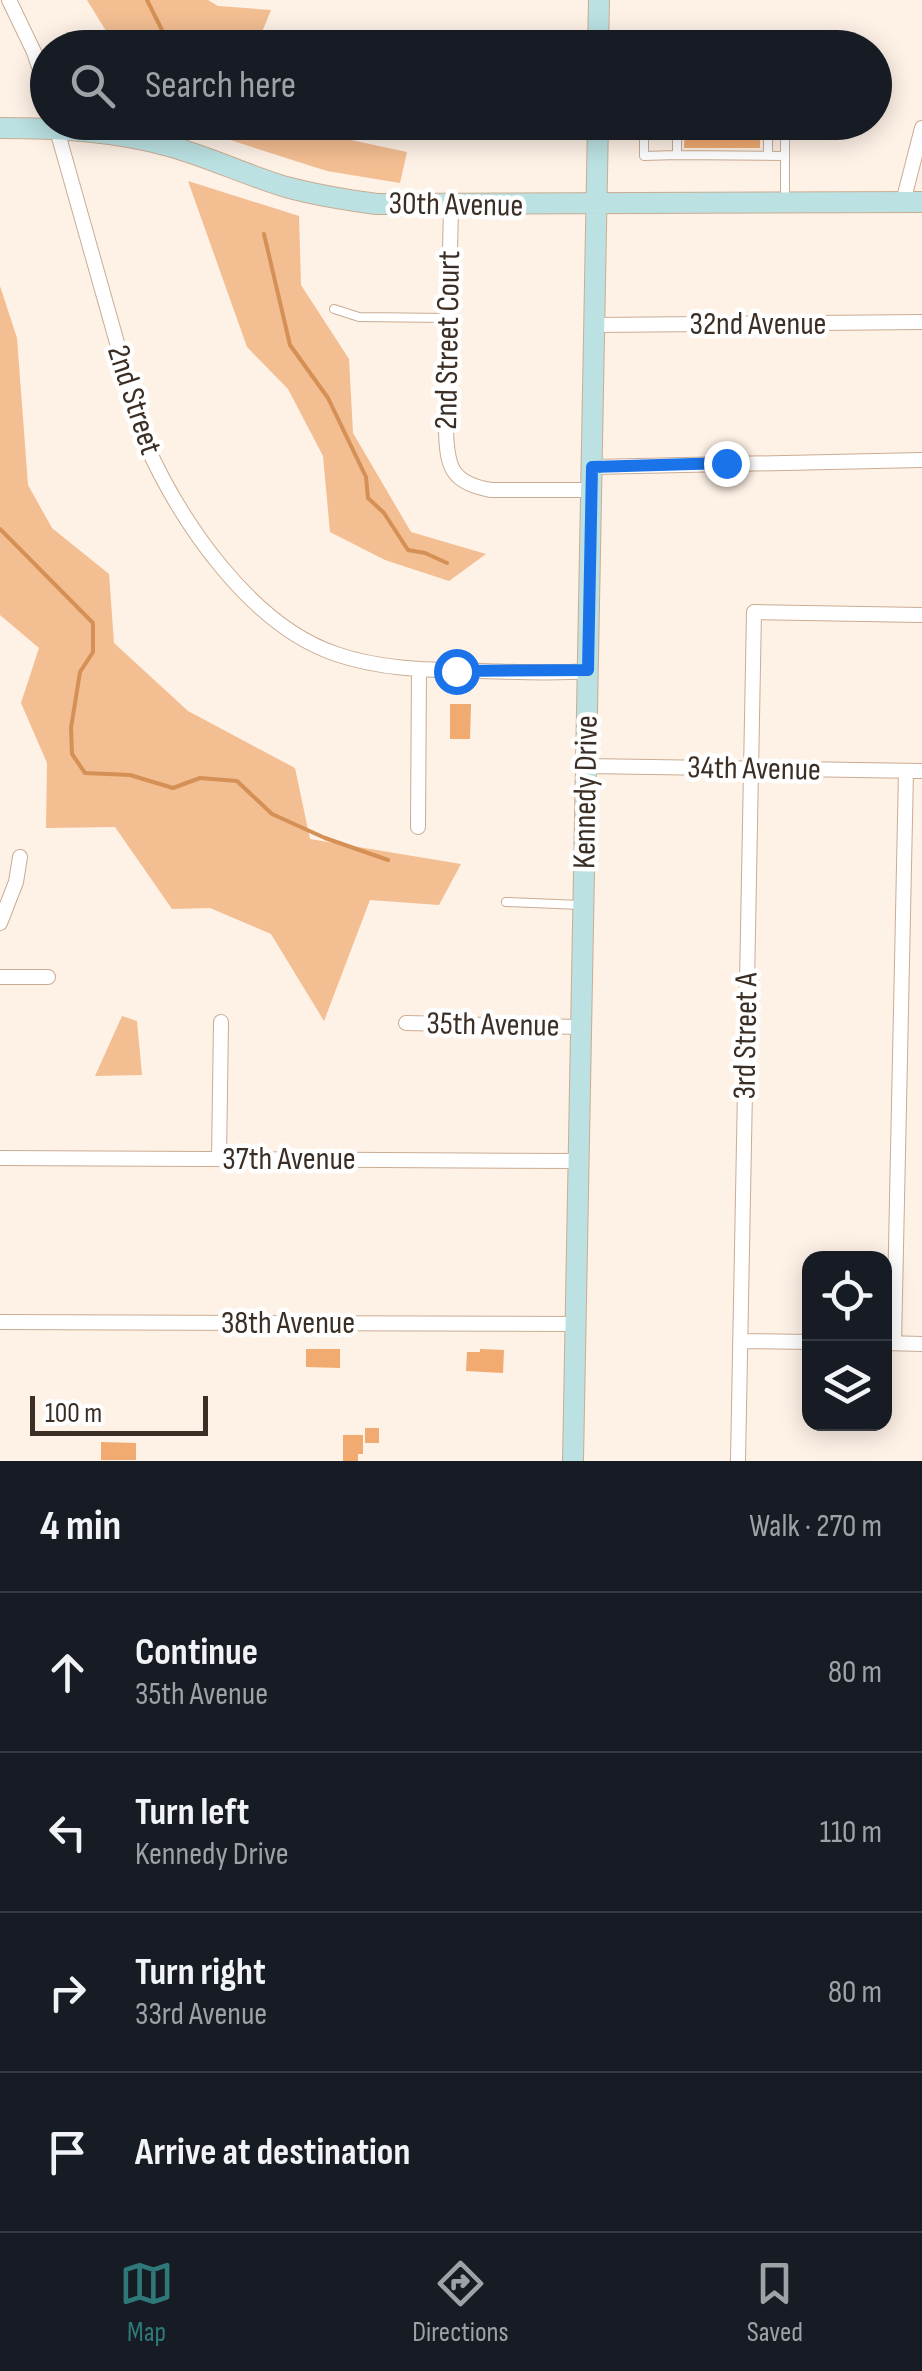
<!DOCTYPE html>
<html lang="en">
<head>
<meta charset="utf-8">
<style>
  body { margin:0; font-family:"Sofia Sans Condensed",sans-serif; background:#242831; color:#f1f3f6 }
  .controls { position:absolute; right:30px; bottom:30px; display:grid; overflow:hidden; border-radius:20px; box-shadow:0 5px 25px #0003 }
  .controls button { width:90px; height:90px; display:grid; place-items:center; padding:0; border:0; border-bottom:2px solid #363941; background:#171b24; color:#f1f3f6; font:50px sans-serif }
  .scale { position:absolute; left:30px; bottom:25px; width:178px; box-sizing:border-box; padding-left:10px; border:5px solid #3b2e24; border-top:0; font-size:28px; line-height:35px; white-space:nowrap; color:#3b2e24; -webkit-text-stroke:8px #fff; paint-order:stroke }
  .stop { position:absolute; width:30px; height:30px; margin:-22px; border:8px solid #1a73e8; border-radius:50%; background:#fff }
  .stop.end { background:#1a73e8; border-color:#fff; box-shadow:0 2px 10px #0008 }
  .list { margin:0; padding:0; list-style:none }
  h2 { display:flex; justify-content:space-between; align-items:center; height:130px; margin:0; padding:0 40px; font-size:42px }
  h2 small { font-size:32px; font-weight:400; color:#9ea1a6 }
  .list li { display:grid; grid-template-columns:65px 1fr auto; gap:30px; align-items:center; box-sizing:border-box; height:160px; padding:0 40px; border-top:2px solid #363941 }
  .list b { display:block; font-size:38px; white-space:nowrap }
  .list p { margin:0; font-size:32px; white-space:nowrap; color:#9ea1a6 }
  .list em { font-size:32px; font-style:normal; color:#9ea1a6 }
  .icon { flex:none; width:55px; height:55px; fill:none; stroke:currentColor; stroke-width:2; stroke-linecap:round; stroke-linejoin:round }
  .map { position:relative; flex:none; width:922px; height:1461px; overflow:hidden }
  .search { position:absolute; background:#171b24; box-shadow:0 5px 25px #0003; left:30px; right:30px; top:30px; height:110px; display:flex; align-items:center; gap:25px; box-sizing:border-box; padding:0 35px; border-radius:55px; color:#9ea1a6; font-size:38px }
  .sheet { height:770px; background:#171b24 }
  nav { display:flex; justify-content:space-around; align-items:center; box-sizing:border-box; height:140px; border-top:2px solid #363941; background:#171b24; font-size:28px; color:#9ea1a6 }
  nav a { display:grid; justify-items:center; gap:5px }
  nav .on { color:#2f787a }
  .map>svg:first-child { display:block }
</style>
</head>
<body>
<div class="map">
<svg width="922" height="1461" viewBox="0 0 922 1461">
  <rect width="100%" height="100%" fill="#fef1e6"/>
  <path fill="#f3be92" d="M 87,0 L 208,0 L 218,6 L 271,10 L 256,47 L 116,47 Z
    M 177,123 L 314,123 L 323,134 L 407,152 L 400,183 L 327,171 Z
    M 188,181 L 299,216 L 301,285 L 349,359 L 353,433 L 411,532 L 486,554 L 449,581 L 385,560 L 330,532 L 323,456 L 288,389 L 247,347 Z
    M 0,286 L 17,338 L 28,485 L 52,528 L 109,574 L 114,643 L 188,711 L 295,768 L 310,839 L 461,864 L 439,905 L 370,900 L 324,1021 L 271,934 L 210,908 L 172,909 L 115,827 L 46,828 L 47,763 L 21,703 L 39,648 L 0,615 Z
    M 122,1016 L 137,1021 L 142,1075 L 95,1076 Z"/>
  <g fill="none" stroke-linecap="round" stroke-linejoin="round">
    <path stroke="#d49055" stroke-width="4" d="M 147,0 L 171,48
      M 254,122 L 263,128
      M 264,234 L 290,345 L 328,398 L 366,477 L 368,498 L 384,513 L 408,550 L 425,553 L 447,563
      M 0,529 L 93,623 L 93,652 L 80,672 L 71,728 L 72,754 L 85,773 L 130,775 L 173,788 L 200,778 L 237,781 L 272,814 L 325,838 L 388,860"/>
  </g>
  <path fill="#f1ab70" d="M 685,122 L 760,122 L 760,148 L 684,148 Z
    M 450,704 L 471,704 L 470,739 L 450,739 Z
    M 306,1349 L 340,1349 L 340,1368 L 306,1367 Z
    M 480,1349 L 504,1350 L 503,1373 L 466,1371 L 467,1352 L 480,1352 Z
    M 365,1428 L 379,1428 L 379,1443 L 365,1443 Z
    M 343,1435 L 363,1435 L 363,1454 L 358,1454 L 358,1461 L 343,1461 Z
    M 101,1442 L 136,1443 L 136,1460 L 101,1460 Z"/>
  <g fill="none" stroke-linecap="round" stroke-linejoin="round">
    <g stroke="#caac93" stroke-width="10">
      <path id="lane" d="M 644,122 L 644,156 L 677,155 L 677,122
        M 768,122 L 768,155
        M 785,122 L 785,203
        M 677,155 L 785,156
        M 334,309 L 359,317 L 448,318
        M 506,902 L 580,905"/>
    </g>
    <g stroke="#caac93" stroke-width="16">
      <path id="street" d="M 9,0 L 34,52 L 48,94
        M 55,123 L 145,442 C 180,521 250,625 336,654 C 382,670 432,670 481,671 C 517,672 553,674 589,671
        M 903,202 L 922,128
        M 451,206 L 446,430 C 447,467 451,483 491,490 L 591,490
        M 594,325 L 922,322
        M 592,467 L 922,460
        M 586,766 L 922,771
        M 418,827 L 419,669
        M 0,923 L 16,882 L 20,857
        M 0,977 L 48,977
        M 406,1023 L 580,1027
        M 0,1158 L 579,1161
        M 219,1159 L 221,1022
        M 0,1322 L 575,1324
        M 740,1341 L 810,1342
        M 884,1343 L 922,1344
        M 894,1343 L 906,771
        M 738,1461 L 754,612 L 922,615"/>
    </g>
    <g stroke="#caac93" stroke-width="22">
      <path id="secondary" d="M 598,48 L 599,0
        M 0,128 C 57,128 113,131 169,146 C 209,157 246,175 286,187 C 316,195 346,200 377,204 L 922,202
        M 573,1461 L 598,122"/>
    </g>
    <use href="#lane" stroke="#fff" stroke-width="8"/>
    <use href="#street" stroke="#fff" stroke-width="14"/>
    <use href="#secondary" stroke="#bbe1e2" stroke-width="20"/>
  </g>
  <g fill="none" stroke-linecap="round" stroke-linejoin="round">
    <path stroke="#1a73e8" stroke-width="12" d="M 456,671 L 588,670 L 592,467 L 726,463"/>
  </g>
  <g text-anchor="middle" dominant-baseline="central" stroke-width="9" stroke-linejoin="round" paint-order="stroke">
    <g font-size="32" fill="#3b2e24" stroke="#fff">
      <text transform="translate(456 205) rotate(1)">30th Avenue</text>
      <text x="758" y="324">32nd Avenue</text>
      <text transform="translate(448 340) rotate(-89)">2nd Street Court</text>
      <text transform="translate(134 400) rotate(72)">2nd Street</text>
      <text transform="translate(754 769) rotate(1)">34th Avenue</text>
      <text transform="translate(586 792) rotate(-89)">Kennedy Drive</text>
      <text transform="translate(493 1025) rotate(1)">35th Avenue</text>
      <text transform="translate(746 1036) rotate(-89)">3rd Street A</text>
      <text x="289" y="1159">37th Avenue</text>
      <text x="288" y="1323">38th Avenue</text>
    </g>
  </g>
</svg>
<div class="controls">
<button><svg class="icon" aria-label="locate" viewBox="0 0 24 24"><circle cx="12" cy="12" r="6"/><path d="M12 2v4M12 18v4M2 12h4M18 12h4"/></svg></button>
<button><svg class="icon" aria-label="layers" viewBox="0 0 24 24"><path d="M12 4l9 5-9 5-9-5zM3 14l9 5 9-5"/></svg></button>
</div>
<div class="scale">100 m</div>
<div class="stop" style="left:456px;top:671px"></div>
<div class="stop end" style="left:726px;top:463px"></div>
<div class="search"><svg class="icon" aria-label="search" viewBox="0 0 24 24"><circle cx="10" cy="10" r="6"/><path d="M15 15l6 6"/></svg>Search here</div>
</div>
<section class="sheet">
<h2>4 min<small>Walk · 270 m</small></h2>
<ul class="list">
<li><svg class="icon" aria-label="ahead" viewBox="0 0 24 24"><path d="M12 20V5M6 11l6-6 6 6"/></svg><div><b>Continue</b><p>35th Avenue</p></div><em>80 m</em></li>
<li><svg class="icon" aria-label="left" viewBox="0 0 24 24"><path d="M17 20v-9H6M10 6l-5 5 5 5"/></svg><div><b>Turn left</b><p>Kennedy Drive</p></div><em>110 m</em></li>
<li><svg class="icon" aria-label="right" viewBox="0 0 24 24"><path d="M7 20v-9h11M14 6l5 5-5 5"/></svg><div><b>Turn right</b><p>33rd Avenue</p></div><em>80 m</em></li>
<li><svg class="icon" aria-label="arrive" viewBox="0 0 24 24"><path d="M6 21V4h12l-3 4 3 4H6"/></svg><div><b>Arrive at destination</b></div></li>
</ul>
</section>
<nav>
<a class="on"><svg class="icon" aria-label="map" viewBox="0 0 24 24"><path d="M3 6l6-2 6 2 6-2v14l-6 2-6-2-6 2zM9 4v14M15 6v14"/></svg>Map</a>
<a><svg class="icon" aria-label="directions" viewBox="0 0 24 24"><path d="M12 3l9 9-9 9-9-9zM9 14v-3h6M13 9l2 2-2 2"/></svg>Directions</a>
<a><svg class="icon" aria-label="saved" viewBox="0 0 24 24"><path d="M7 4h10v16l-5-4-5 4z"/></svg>Saved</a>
</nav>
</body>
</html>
